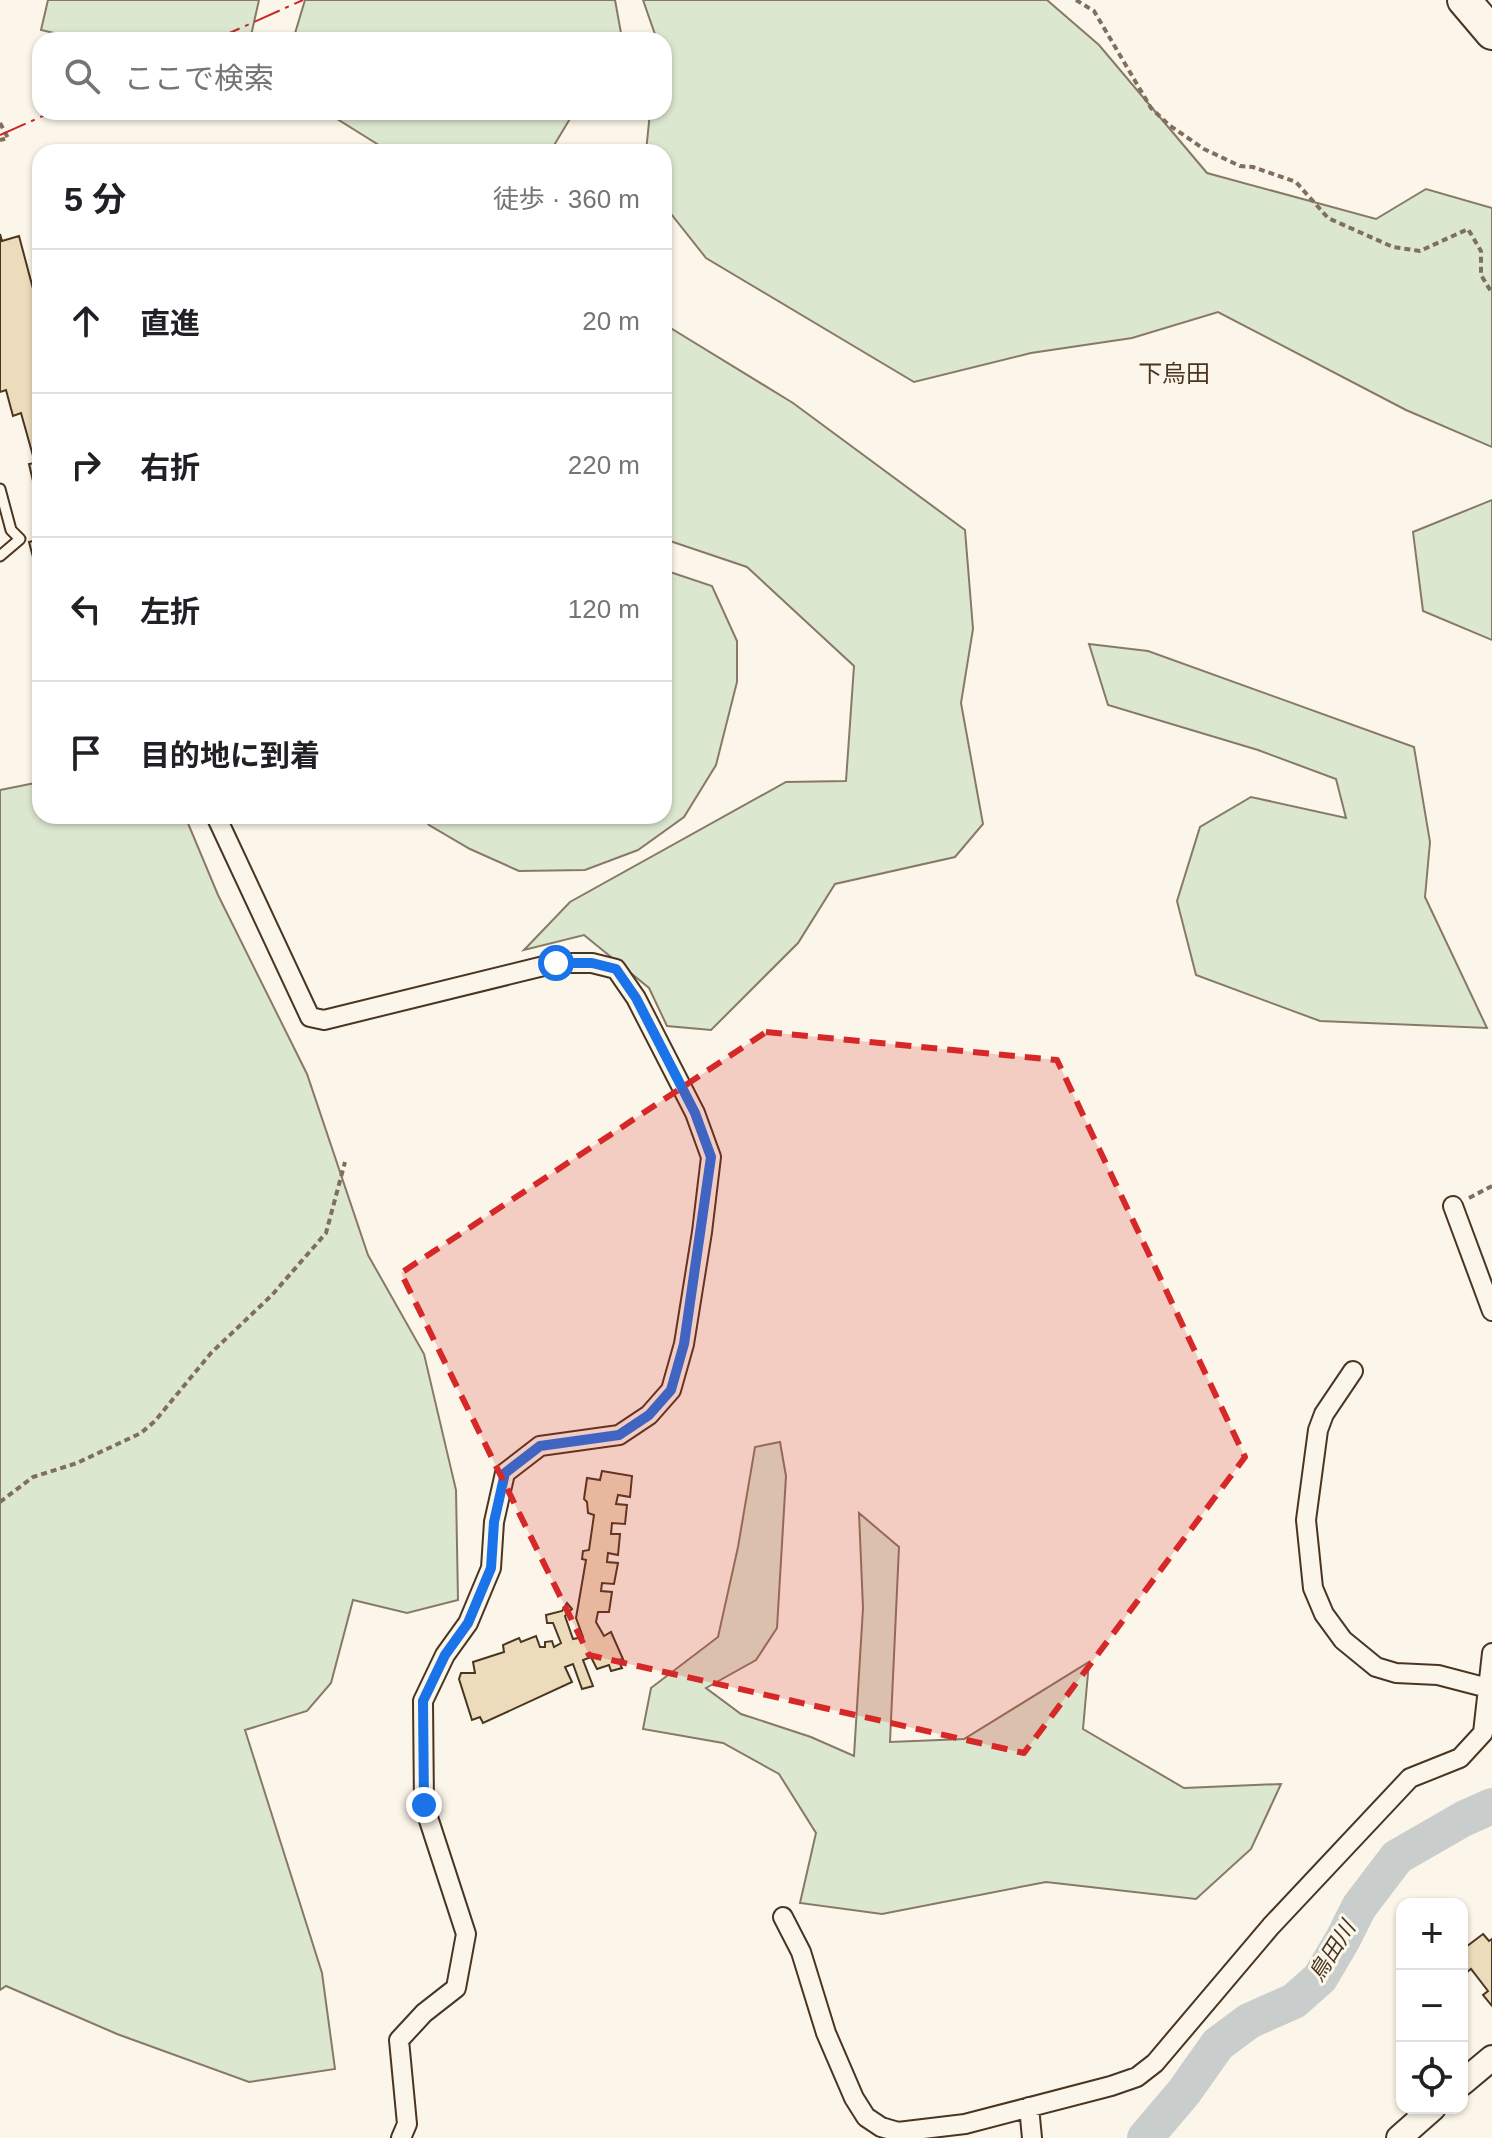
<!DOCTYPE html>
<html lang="ja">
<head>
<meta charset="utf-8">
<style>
  body { margin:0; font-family:Arial,"Noto Sans JP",sans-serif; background:#f6f6f6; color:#202124 }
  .controls { position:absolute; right:24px; bottom:24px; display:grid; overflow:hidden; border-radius:16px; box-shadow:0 2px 6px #0004 }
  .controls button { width:72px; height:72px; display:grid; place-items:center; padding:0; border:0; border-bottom:2px solid #e0e0e0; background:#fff; color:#202124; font:40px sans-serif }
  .stop { position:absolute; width:24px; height:24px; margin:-18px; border:6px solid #1a73e8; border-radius:50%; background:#fff }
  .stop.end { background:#1a73e8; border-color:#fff; box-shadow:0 2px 8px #0008 }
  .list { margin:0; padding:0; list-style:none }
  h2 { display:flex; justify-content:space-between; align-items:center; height:104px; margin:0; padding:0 32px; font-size:34px }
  h2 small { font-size:26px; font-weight:400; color:#757577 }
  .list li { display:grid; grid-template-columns:52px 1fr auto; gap:24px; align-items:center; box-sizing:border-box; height:144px; padding:0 32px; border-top:2px solid #e0e0e0 }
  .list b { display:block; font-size:30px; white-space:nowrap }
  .list em { font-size:26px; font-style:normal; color:#757577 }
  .icon { flex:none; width:44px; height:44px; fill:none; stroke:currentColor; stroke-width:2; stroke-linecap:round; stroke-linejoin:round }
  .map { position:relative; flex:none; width:1492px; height:2138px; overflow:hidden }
  .search { position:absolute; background:#fff; box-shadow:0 2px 6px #0004; left:32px; top:32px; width:640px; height:88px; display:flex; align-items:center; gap:20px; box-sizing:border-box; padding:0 28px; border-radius:24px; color:#757577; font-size:30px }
  .panel { position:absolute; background:#fff; box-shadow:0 2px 6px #0004; left:32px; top:144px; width:640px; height:680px; border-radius:24px }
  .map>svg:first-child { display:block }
</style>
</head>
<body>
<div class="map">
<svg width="1492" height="2138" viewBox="0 0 1492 2138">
  <rect width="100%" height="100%" fill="#fbf6e9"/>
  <path fill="#dce7d0" stroke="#887966" stroke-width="2" d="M 48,0 L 259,0 L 250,40 L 85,40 L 41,30 Z
    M 305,0 L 615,0 L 621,33 L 617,40 L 293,40 Z
    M 643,0 L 1047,0 L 1099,45 L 1207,173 L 1376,219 L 1426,189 L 1492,208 L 1492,447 L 1406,410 L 1218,312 L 1132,338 L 1031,353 L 914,382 L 706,258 L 664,205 L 664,152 L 646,152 L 650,112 L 664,112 L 664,40 L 657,40 Z
    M 326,112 L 574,112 L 550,152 L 390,152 Z
    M 664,324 L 793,403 L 965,530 L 973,629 L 961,703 L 983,824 L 955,857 L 835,884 L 798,943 L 711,1030 L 667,1026 L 649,988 L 584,935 L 524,950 L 570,902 L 786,782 L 846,781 L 854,666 L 747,567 L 664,539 Z
    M 1492,500 L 1492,640 L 1423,611 L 1413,532 Z
    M 664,570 L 712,586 L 737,641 L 737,682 L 716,765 L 684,817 L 638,850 L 585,870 L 519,871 L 470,849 L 429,825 L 423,816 L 664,816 Z
    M 1089,644 L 1148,651 L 1414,747 L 1430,842 L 1425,897 L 1487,1028 L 1320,1021 L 1196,975 L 1177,901 L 1200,827 L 1251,797 L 1346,818 L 1336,779 L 1258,750 L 1108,705 Z
    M 40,782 L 40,816 L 185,816 L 218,895 L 307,1074 L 368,1255 L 424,1354 L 456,1490 L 458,1600 L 407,1613 L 353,1600 L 331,1683 L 307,1711 L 245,1730 L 322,1973 L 335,2069 L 249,2082 L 117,2034 L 6,1986 L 0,1990 L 0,790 Z
    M 780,1442 L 786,1476 L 777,1628 L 756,1660 L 706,1688 L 741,1714 L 811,1737 L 854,1756 L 863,1608 L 859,1513 L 899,1547 L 890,1742 L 964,1739 L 1089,1662 L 1083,1729 L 1184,1788 L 1281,1784 L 1251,1849 L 1196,1899 L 1046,1882 L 882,1914 L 800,1903 L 816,1833 L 779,1774 L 723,1743 L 643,1729 L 651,1688 L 718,1637 L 738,1547 L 755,1447 Z"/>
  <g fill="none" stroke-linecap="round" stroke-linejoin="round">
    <path stroke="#c9cecd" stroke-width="36" d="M 1145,2138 L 1184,2092 L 1218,2044 L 1249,2021 L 1294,2001 L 1320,1978 L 1343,1939 L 1359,1907 L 1397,1857 L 1463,1819 L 1492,1806"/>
  </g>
  <path fill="#ecdcbc" stroke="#4a3520" stroke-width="2" d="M 0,234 L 2,241 L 19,236 L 40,315 L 40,479 L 33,481 L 29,464 L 35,463 L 21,413 L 13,416 L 6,390 L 0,392 Z
    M 40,539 L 40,584 L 29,542 Z
    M 602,1471 L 632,1476 L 630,1497 L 618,1495 L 616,1504 L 627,1505 L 625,1524 L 612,1523 L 611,1534 L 620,1534 L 618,1555 L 608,1553 L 607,1562 L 618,1563 L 614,1584 L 602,1583 L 601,1591 L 612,1592 L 609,1612 L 598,1612 L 596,1622 L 604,1636 L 611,1632 L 623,1659 L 618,1660 L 622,1668 L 611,1671 L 609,1665 L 597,1669 L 591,1657 L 583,1660 L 593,1686 L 582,1689 L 573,1664 L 565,1667 L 572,1682 L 483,1723 L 480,1717 L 472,1720 L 459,1679 L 461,1673 L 475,1673 L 473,1662 L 504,1652 L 503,1645 L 519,1638 L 521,1642 L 536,1636 L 540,1647 L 545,1647 L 545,1642 L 552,1641 L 554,1647 L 561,1643 L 553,1623 L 547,1623 L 546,1615 L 562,1611 L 567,1603 L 572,1609 L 565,1616 L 573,1639 L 583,1637 L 576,1618 L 586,1560 L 582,1559 L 583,1551 L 589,1550 L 594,1515 L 588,1513 L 587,1502 L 584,1499 L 587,1478 L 600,1480 Z
    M 1483,1934 L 1489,1941 L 1492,1939 L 1492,2006 L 1483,1995 L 1488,1991 L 1471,1969 L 1467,1972 L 1462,1965 L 1462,1950 Z"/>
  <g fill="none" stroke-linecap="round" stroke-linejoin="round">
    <g stroke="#4a3520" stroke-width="13">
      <path id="lane" d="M 0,489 L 11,530 L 20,539 L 0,556"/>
    </g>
    <g stroke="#4a3520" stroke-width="22">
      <path id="street" d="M 216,816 L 310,1017 L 324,1020 L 556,963 L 592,963 L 616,969 L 636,998 L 695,1113 L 711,1157 L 702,1232 L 684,1344 L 671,1390 L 649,1415 L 619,1435 L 540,1446 L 505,1473 L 494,1522 L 491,1568 L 468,1623 L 445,1655 L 423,1701 L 424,1805 L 466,1934 L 456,1988 L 424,2013 L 399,2040 L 407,2124 L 401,2138
        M 1453,1206 L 1492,1311
        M 1353,1371 L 1324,1414 L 1318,1430 L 1306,1520 L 1313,1588 L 1324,1614 L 1343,1640 L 1376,1667 L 1396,1673 L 1438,1675 L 1492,1689
        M 783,1917 L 801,1952 L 826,2033 L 854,2098 L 866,2117 L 881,2127 L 898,2132 L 965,2124 L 1111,2086 L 1137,2077 L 1155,2063 L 1271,1926 L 1410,1778 L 1460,1758 L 1483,1733 L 1492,1653
        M 1029,2107 L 1032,2138"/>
    </g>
    <g stroke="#4a3520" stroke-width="28">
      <path id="secondary" d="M 1462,2083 L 1492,2058
        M 1399,2138 L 1433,2108"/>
    </g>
    <g stroke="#4a3520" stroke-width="36">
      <path id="highway" d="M 1464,0 L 1492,33"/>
    </g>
    <path stroke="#7f6f5c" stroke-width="4" stroke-dasharray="6 4" stroke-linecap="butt" d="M 1076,0 L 1094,11 L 1151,108 L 1169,125 L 1204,149 L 1240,166 L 1253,167 L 1296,182 L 1328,218 L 1393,247 L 1420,251 L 1468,229 L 1481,251 L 1481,275 L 1492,293
      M 0,123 L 8,138 L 0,140
      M 1469,1198 L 1492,1186
      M 0,1502 L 33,1477 L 77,1463 L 141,1433 L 155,1421 L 211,1353 L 272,1295 L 326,1233 L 345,1162"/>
    <use href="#lane" stroke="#fbf6e9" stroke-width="9"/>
    <use href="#street" stroke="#fbf6e9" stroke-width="18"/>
    <use href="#secondary" stroke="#fbf6e9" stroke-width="24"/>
    <use href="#highway" stroke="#fbf6e9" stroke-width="32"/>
    <path stroke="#c62828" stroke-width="2" stroke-dasharray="28 6 4 6" stroke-linecap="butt" d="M 214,40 L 303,0
      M 0,135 L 52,112"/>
  </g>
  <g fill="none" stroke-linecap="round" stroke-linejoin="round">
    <path stroke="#1a73e8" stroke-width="10" d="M 424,1805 L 423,1701 L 445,1655 L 468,1623 L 491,1568 L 494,1522 L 505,1473 L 540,1446 L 619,1435 L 649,1415 L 671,1390 L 684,1344 L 711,1157 L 695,1113 L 636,998 L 616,969 L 592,963 L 556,963"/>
  </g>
  <path fill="#d62828" fill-opacity="0.2" stroke="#d62828" stroke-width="6" stroke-dasharray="16 10" stroke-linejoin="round" d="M 766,1032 L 1057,1060 L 1245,1457 L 1024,1753 L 589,1655 L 401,1273 Z"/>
  <g text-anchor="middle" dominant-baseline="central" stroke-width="6" stroke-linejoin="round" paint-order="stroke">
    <g font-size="22" font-style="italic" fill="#4a3520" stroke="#fbf6e9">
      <text transform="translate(1332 1951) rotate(-58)">鳥田川</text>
    </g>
    <g font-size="24" fill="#4a3520" stroke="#fbf6e9">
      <text x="1174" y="373">下烏田</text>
    </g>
  </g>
</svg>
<div class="controls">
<button>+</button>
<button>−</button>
<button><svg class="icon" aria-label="locate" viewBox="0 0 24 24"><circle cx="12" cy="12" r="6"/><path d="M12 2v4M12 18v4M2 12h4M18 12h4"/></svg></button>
</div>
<div class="stop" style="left:556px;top:963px"></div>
<div class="stop end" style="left:424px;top:1805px"></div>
<div class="search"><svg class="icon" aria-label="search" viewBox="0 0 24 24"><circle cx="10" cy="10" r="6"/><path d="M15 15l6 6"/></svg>ここで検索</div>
<section class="panel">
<h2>5 分<small>徒歩 · 360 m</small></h2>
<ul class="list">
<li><svg class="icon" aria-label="ahead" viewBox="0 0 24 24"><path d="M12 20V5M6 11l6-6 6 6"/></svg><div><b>直進</b></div><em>20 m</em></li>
<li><svg class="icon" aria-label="right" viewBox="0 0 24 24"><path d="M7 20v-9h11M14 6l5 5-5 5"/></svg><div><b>右折</b></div><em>220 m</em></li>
<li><svg class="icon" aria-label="left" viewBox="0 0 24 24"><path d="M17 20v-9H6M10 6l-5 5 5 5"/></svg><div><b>左折</b></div><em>120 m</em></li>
<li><svg class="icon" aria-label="arrive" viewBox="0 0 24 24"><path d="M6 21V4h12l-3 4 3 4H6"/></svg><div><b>目的地に到着</b></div></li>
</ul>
</section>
</div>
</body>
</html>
